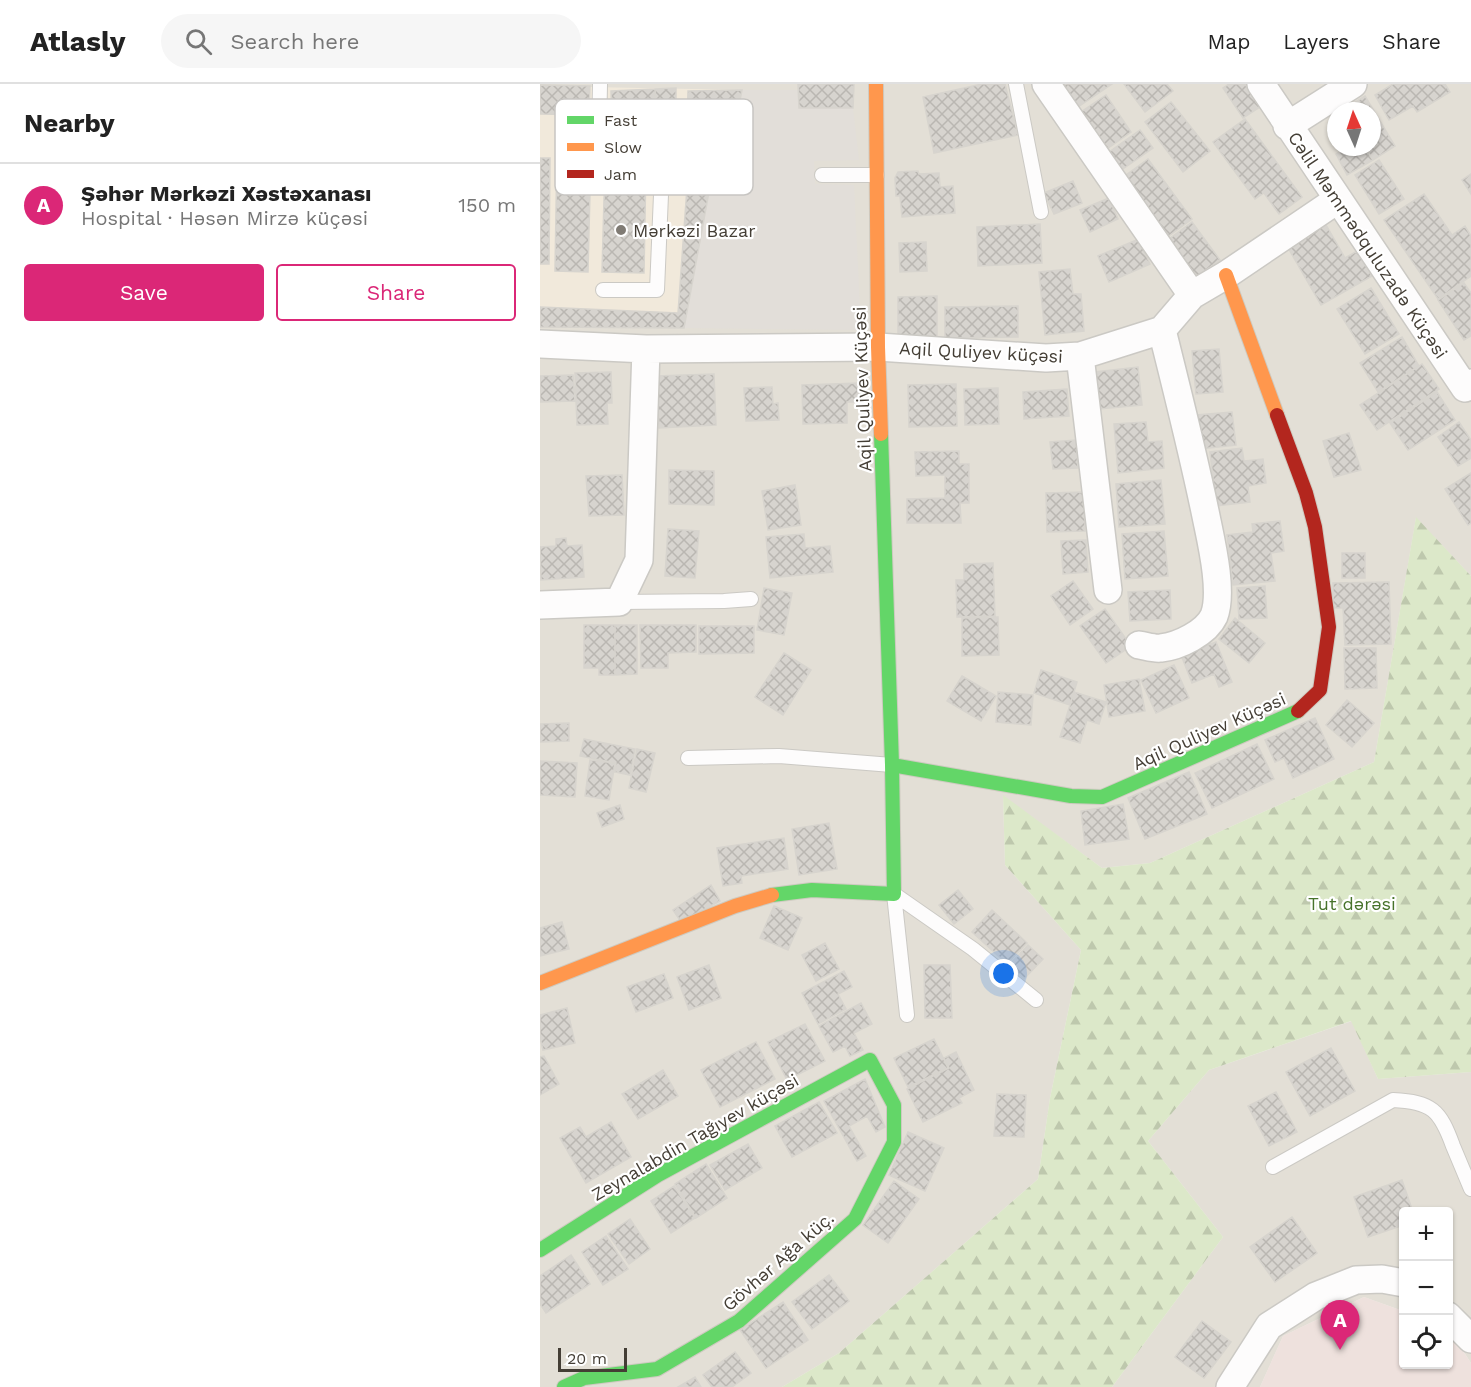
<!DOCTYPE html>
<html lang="en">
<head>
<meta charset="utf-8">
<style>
  body { margin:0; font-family:"Work Sans",sans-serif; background:#f6f6f6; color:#222 }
  .controls { position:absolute; right:18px; bottom:18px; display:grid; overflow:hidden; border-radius:6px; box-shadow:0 2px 4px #0004 }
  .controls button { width:54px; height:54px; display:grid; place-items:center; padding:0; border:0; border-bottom:2px solid #e0e0e0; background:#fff; color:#222; font:30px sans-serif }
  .compass { position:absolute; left:787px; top:18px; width:54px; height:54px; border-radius:50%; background:#fff; box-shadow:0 2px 4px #0004; rotate:357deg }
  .scale { position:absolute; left:18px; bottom:15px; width:69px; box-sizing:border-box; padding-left:6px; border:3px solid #443e35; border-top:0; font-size:16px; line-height:21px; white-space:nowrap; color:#443e35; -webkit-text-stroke:4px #fff; paint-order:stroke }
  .you { position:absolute; left:464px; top:890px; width:21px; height:21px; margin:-15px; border:4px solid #fff; border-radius:50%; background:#1a73e8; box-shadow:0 0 0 9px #1a73e833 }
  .badge { display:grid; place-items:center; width:39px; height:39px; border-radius:50%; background:#db2777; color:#fff; font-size:20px; font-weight:700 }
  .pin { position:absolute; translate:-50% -50px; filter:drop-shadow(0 2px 3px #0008) }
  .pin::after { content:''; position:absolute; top:32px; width:21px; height:18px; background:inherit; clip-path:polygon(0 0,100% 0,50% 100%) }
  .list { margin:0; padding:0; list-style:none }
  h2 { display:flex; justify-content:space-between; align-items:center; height:78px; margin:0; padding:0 24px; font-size:26px }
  h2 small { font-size:20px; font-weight:400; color:#767676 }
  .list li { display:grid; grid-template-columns:39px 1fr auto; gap:18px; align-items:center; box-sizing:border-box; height:84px; padding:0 24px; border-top:2px solid #e0e0e0 }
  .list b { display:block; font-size:22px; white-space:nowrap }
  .list p { margin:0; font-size:20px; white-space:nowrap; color:#767676 }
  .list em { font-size:20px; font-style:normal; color:#767676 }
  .actions { display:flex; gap:12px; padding:18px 24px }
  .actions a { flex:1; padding:14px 0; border:2px solid #db2777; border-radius:6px; text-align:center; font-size:21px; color:#db2777 }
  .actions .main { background:#db2777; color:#fff }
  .icon { flex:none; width:33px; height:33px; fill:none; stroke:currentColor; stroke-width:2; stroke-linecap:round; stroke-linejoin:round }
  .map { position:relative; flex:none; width:931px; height:1303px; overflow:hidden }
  header { display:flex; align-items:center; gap:36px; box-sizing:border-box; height:84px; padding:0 30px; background:#fff; border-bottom:2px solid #e0e0e0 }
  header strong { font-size:28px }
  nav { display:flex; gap:33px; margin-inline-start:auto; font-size:21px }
  .search { width:420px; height:54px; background:#f6f6f6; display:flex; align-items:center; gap:15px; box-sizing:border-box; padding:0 21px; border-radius:33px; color:#767676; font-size:22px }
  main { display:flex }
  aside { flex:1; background:#fff }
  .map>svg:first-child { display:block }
</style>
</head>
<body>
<header>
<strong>Atlasly</strong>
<div class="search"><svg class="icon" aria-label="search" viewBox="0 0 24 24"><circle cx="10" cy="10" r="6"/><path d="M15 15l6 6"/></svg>Search here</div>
<nav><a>Map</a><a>Layers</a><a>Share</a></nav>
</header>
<main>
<aside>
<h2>Nearby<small></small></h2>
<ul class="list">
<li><span class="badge">A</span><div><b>Şəhər Mərkəzi Xəstəxanası</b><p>Hospital · Həsən Mirzə küçəsi</p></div><em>150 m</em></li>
</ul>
<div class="actions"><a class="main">Save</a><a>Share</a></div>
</aside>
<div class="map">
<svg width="931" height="1303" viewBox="0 0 931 1303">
  <defs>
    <pattern id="forest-firs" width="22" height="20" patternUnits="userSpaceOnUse" patternTransform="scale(1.5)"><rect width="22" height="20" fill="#dce8c9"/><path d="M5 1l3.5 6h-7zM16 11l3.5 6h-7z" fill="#bec8ad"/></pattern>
    <pattern id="building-cross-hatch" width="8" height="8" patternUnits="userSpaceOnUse" patternTransform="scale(1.5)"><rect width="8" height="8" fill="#d7d4cf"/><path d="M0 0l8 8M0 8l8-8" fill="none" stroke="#bab7b2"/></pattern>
  </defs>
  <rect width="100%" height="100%" fill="#efede8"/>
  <path fill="#e3dfd6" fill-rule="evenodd" d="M 0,0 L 931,0 L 931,492 L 876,434 L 834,678 L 610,779 L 562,784 L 463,712 L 465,781 L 541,866 L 510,1014 L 498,1095 L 299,1269 L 242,1303 L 0,1303 ZM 796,27 L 832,27 L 832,63 L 796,63 Z
    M 812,937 L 838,995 L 931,988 L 931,1279 L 909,1245 L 908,1128 L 864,1128 L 863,1227 L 824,1213 L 743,1252 L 720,1303 L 572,1303 L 683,1153 L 608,1057 L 669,986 Z"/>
  <path fill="#f1e9db" d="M 0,2 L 202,6 L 193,49 L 180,48 L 144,244 L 0,243 Z"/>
  <path fill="#e2ded9" d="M 202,6 L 258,6 L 259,24 L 313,24 L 319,76 L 274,77 L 275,100 L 314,101 L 321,246 L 144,244 L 180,48 L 193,48 Z"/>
  <path fill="#eee1dd" d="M 824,1213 L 863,1227 L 864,1280 L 908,1280 L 909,1246 L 931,1279 L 931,1303 L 720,1303 L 743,1252 Z"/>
  <path fill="url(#forest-firs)" d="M 876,433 L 931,492 L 931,988 L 838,995 L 811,937 L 669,986 L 608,1057 L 683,1153 L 572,1303 L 242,1303 L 299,1269 L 498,1095 L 510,1014 L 541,866 L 465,781 L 463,711 L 562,784 L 610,779 L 834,678 Z"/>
  <path fill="url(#building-cross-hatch)" stroke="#d7d4ce" stroke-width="1.5" d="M 258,0 L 314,0 L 313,24 L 259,24 Z
    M 442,0 L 465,0 L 478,51 L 394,69 L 383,13 Z
    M 518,0 L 572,0 L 535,25 Z
    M 584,0 L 627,0 L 633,7 L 605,28 Z
    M 689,0 L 705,0 L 720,23 L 703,34 L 683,4 Z
    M 853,0 L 905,0 L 910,8 L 877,28 L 873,22 L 849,36 L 835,11 Z
    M 0,1 L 50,2 L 49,31 L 0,30 Z
    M 136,4 L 136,23 L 116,23 L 115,5 Z
    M 115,5 L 116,39 L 106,39 L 106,44 L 82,45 L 83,41 L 72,42 L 71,7 Z
    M 202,6 L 196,36 L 172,36 L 172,45 L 147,44 L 148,7 Z
    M 566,11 L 591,48 L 564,67 L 538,30 Z
    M 825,12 L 855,62 L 833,76 L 825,63 L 832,63 L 832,27 L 802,26 Z
    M 631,18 L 670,67 L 643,88 L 605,38 Z
    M 705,35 L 762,113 L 739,130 L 724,109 L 715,115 L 673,58 Z
    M 600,46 L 613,64 L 577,89 L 565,71 Z
    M 151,48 L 180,48 L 144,244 L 0,243 L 0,223 L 138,229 Z
    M 808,63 L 825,63 L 833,76 L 807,91 L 796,70 Z
    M 17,67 L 51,67 L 48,188 L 15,187 Z
    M 0,74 L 10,74 L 9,180 L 0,180 Z
    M 608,75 L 652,135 L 626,154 L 582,94 Z
    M 839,76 L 864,115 L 839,130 L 815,91 Z
    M 65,79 L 106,80 L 104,189 L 62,188 Z
    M 378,87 L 379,90 L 399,89 L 400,103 L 413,102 L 415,129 L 362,133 L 360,112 L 356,112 L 355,94 L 358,88 Z
    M 931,90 L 931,110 L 922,96 Z
    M 533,97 L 542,119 L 514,130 L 504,109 Z
    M 884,110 L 912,151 L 925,142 L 931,152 L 931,192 L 898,215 L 844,136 Z
    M 569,114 L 578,135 L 550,148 L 540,126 Z
    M 652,138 L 680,176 L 656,193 L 629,155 Z
    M 785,139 L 805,174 L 817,167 L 832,192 L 781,221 L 747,162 Z
    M 500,140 L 502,179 L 438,182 L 437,143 Z
    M 599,155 L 610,180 L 569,198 L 558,172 Z
    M 386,158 L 387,187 L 360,188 L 359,159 Z
    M 530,185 L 533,210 L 541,210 L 544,247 L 505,251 L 499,188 Z
    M 924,199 L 931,209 L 931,252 L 924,256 L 898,216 Z
    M 831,204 L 859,250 L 825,270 L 797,225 Z
    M 397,212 L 397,256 L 358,255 L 358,213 Z
    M 478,222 L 478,253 L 405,254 L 405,223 Z
    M 862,253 L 879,282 L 838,308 L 820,279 Z
    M 679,265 L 683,308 L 656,310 L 652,267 Z
    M 882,280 L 899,305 L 837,346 L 820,321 Z
    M 598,283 L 602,321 L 559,325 L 555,288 Z
    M 71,288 L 72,319 L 67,319 L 68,340 L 37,341 L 35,289 Z
    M 174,290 L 176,341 L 119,344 L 117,292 Z
    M 33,291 L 35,317 L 0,318 L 0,292 Z
    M 320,299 L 320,318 L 307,318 L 307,339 L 263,340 L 262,301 Z
    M 416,300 L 417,342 L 369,343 L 368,301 Z
    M 232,303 L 233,320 L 238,319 L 239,336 L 206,337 L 204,304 Z
    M 458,304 L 459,340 L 425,341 L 424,305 Z
    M 527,305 L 529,332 L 484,335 L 483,308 Z
    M 897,308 L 915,336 L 868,366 L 850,339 Z
    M 692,328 L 696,361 L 660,365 L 656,331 Z
    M 606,338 L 608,358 L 622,357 L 624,384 L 578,389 L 574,340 Z
    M 919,338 L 931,356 L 931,374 L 918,382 L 898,353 Z
    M 809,349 L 821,386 L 794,393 L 783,357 Z
    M 536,356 L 538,384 L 513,385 L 510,358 Z
    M 702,364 L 704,377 L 723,375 L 726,399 L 708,402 L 710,418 L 676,422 L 670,368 Z
    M 419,367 L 419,380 L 429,380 L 429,419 L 420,419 L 421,439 L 367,439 L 367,415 L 405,414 L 405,391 L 376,392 L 375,368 Z
    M 129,386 L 174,387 L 174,421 L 129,420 Z
    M 931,389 L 931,439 L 928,441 L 905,405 Z
    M 82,391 L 84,431 L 49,432 L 46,392 Z
    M 621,396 L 625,440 L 579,443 L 576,400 Z
    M 255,401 L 261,441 L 228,446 L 222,407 Z
    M 545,408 L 545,447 L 507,448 L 506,409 Z
    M 740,437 L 744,467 L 731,469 L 735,497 L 693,501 L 687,451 L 713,448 L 712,440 Z
    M 128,445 L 159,447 L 155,494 L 125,492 Z
    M 624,447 L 628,492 L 585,495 L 582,450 Z
    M 264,450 L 265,464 L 290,462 L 293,488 L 230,494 L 226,453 Z
    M 26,454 L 27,462 L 42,461 L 44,493 L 1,496 L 0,463 L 16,462 L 16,455 Z
    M 546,456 L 548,488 L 523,490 L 521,457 Z
    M 802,469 L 825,469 L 825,494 L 802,494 Z
    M 453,479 L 455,532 L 417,533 L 416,496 L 424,496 L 424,480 Z
    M 533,497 L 553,525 L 530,541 L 511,512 Z
    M 849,498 L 851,560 L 805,561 L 803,524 L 793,524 L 793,499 Z
    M 725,502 L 727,534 L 699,535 L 697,504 Z
    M 224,504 L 252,509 L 244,551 L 217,546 Z
    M 630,506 L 631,535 L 590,537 L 588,508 Z
    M 565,525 L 591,562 L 566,579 L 540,542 Z
    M 458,533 L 459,571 L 422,572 L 422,534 Z
    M 695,534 L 725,559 L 709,579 L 679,555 Z
    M 44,541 L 75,541 L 75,591 L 59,591 L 59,584 L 44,584 Z
    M 75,541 L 97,541 L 97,590 L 75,591 Z
    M 100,541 L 156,541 L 156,568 L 128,569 L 128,584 L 101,584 Z
    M 159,542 L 214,542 L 214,569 L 159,570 Z
    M 676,558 L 692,598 L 679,603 L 674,590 L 652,599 L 641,571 Z
    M 804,564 L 836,564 L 837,604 L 805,605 Z
    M 244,569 L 271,586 L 243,631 L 215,613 Z
    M 634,581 L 649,614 L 616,629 L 601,596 Z
    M 501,586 L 537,598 L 530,621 L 494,609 Z
    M 422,592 L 456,612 L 441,637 L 407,617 Z
    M 599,595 L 605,627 L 569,633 L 564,601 Z
    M 458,608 L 493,611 L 491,641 L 456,638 Z
    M 534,608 L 566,618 L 559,640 L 547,636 L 540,659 L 520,653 Z
    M 807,616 L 834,639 L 812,663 L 786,641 Z
    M 775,634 L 794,675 L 753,694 L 744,674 L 735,678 L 725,656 Z
    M 29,639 L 29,657 L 0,658 L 0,640 Z
    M 44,655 L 95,665 L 90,691 L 75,688 L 76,679 L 40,672 Z
    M 717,660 L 734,695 L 672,724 L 655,689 Z
    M 97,665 L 115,669 L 106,708 L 89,704 Z
    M 50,676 L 75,679 L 69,716 L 45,712 Z
    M 0,677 L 37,679 L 35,713 L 0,711 Z
    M 649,688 L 667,730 L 605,755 L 588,714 Z
    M 583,720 L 589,755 L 545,761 L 541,727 Z
    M 80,721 L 84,735 L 62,743 L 57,729 Z
    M 289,739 L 297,785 L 259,791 L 252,745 Z
    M 244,754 L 248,785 L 201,792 L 202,799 L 183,802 L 177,764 Z
    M 171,801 L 180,817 L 141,838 L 133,826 Z
    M 418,806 L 433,825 L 414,840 L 399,821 Z
    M 234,822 L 262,834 L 248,866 L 220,854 Z
    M 452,826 L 487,859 L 467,880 L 432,848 Z
    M 22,838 L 29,865 L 0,872 L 0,844 Z
    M 285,859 L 299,885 L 276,897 L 262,871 Z
    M 488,861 L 503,875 L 484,895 L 469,881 Z
    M 169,881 L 181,914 L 149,926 L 137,893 Z
    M 384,881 L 410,881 L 412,934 L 385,934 Z
    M 304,887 L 312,903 L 298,910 L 306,925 L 278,940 L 262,909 Z
    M 124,890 L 133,914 L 96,928 L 87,903 Z
    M 321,919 L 332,940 L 314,949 L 323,966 L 310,972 L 305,962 L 293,968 L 279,942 Z
    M 27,924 L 35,959 L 3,966 L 0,954 L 0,931 Z
    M 265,940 L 285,977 L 247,996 L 228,958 Z
    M 394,955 L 408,984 L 368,1003 L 354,974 Z
    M 216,958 L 235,995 L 180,1023 L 161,986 Z
    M 791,964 L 815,1007 L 770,1032 L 746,988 Z
    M 416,968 L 434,1006 L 419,1014 L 422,1019 L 383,1038 L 367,1005 L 409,984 L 404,974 Z
    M 4,972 L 19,1000 L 0,1011 L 0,973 Z
    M 123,986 L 138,1012 L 98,1035 L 82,1010 Z
    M 325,995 L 345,1043 L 336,1048 L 327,1032 L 309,1042 L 326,1072 L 317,1077 L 284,1017 Z
    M 736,1008 L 757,1048 L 729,1062 L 708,1022 Z
    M 457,1010 L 486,1011 L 484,1053 L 454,1052 Z
    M 279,1018 L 297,1049 L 252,1073 L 235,1042 Z
    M 71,1038 L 91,1073 L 46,1099 L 20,1054 L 40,1043 L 46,1053 Z
    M 368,1048 L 404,1064 L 385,1107 L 349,1091 Z
    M 208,1060 L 222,1084 L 185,1106 L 170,1081 Z
    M 166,1080 L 187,1114 L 156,1134 L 135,1100 Z
    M 862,1096 L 873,1128 L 864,1128 L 864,1141 L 828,1153 L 814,1113 Z
    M 354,1097 L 379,1115 L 348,1159 L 323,1141 Z
    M 134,1102 L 155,1134 L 131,1149 L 111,1117 Z
    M 752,1133 L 777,1169 L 735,1198 L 710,1163 Z
    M 90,1135 L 110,1165 L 89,1180 L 68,1150 Z
    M 66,1152 L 88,1185 L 63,1201 L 42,1168 Z
    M 31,1171 L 50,1200 L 6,1229 L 0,1220 L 0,1192 Z
    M 289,1191 L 309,1217 L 272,1245 L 252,1218 Z
    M 243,1218 L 268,1256 L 226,1284 L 200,1246 Z
    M 662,1237 L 691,1258 L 664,1294 L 635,1273 Z
    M 195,1268 L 211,1289 L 192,1303 L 172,1303 L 163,1291 Z
    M 155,1293 L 161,1303 L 138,1303 Z"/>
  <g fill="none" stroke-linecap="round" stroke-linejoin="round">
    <g stroke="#cbc9c4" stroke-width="16">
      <path id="lane" d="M 60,0 L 59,54 C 70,55 84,52 94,55 C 109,59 119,73 122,87 L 117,206 L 63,206
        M 476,0 L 501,128
        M 282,91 L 337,91
        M 79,518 L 184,517 L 211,515
        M 148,674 L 239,672 L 352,681
        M 354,810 L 433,865 L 496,916
        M 354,810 L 367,931
        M 733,1083 L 853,1016 C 892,1018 900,1026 913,1062 C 919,1076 925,1091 931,1105"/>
    </g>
    <g stroke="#cbc9c4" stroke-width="30">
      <path id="street" d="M 506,0 L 652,211
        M 721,0 L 925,304 L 931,299
        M 747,42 L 813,0
        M 0,260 L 106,265 L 338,263 L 506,274 L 540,272 L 622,246 L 652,211 L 686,191 L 797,116
        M 540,272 L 568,506
        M 0,521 L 79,518 L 99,476 L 106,265
        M 599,561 C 606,562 614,565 621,564 C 639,562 666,549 674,532 C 683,509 672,461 667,437 C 654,373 638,310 622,246
        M 908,1232 L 931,1255
        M 690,1303 L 729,1242 L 776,1212 L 816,1196 L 842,1195 L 864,1199"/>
    </g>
    <g stroke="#cecac0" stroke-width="16">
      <path id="fast" d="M 352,681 L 531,712 L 562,713 L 758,627
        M 232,811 L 272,806 L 354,810 L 352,681 L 341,350
        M 0,1166 L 118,1091 L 330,976 L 354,1021 L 354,1058 L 315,1135 L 199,1237 L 117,1285 L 44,1294 L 24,1303"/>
    </g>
    <g stroke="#cecac0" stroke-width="16">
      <path id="slow" d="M 336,0 L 338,263 L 341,350
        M 686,191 L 737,331
        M 0,899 L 195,822 L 232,811"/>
    </g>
    <g stroke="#cecac0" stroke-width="16">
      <path id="jam" d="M 737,331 L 766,409 L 775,443 L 789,543 L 780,606 L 758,627"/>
    </g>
    <use href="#lane" stroke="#fdfcfc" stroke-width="14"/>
    <use href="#street" stroke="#fdfcfc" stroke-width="27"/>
    <use href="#fast" stroke="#63d668" stroke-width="14"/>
    <use href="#slow" stroke="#ff974d" stroke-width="14"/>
    <use href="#jam" stroke="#b3261e" stroke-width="14"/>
  </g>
  <circle fill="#807b74" stroke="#fff" stroke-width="2" cx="81" cy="146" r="6"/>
  <g text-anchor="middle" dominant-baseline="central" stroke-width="4.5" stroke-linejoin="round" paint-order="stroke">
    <g font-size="18" fill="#443e35" stroke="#fff" text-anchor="start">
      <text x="93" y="146">Mərkəzi Bazar</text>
    </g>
    <g font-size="18" fill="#443e35" stroke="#fff">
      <text transform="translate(828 161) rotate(56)">Cəlil Məmmədquluzadə Küçəsi</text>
      <text transform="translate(441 268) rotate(3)">Aqil Quliyev küçəsi</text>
      <text transform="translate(322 305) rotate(-92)">Aqil Quliyev Küçəsi</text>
      <text transform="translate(669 647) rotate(-24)">Aqil Quliyev Küçəsi</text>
      <text transform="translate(155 1053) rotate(-30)">Zeynalabdin Tağıyev küçəsi</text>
      <text transform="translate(238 1177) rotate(-41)">Gövhər Ağa küç.</text>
    </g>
    <g font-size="18" fill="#47732b" stroke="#fff">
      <text x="812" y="819">Tut dərəsi</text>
    </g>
  </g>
  <rect x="15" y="15" width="198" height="96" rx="9" fill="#fff" stroke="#c7c5c2" stroke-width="1.5"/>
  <rect x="27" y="32" width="27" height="8" fill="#63d668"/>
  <rect x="27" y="59" width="27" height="8" fill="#ff974d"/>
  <rect x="27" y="86" width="27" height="8" fill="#b3261e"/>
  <g font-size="16" fill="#443e35">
    <text x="64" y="42">Fast</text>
    <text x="64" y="69">Slow</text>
    <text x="64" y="96">Jam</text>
  </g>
</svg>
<div class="controls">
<button>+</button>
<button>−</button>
<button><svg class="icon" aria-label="locate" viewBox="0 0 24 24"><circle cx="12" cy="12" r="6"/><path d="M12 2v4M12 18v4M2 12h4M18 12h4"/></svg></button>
</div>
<svg class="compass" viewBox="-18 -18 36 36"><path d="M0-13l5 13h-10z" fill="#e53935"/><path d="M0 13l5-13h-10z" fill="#767676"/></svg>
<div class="scale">20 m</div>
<div class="you"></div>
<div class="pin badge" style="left:800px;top:1266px">A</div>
</div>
</main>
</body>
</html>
